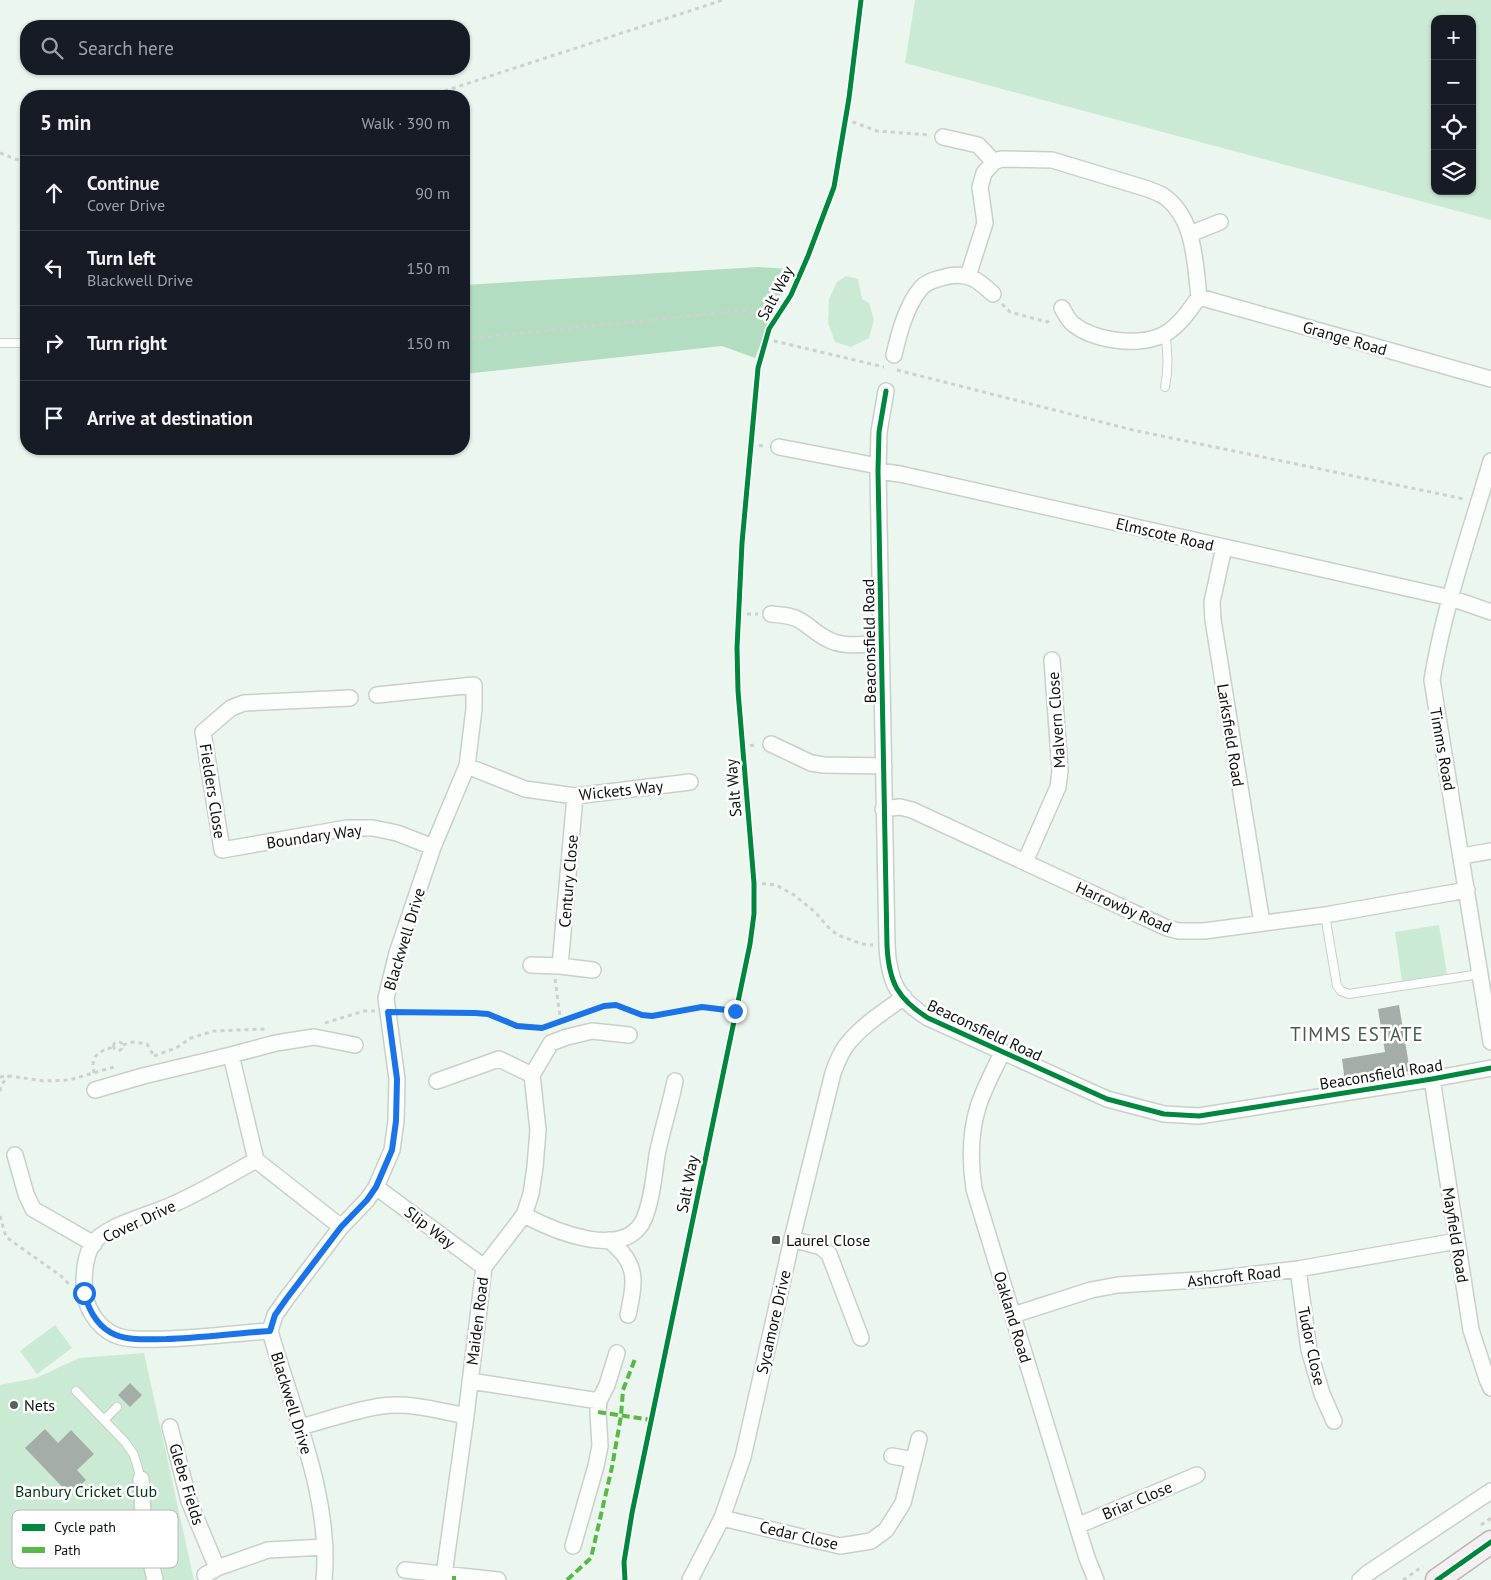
<!DOCTYPE html>
<html lang="en">
<head>
<meta charset="utf-8">
<style>
  body { margin:0; font-family:"PT Sans",sans-serif; background:#242831; color:#f1f3f6 }
  .controls { position:absolute; right:15px; top:15px; display:grid; overflow:hidden; border-radius:10px; box-shadow:0 1px 4px #0004 }
  .controls button { width:45px; height:45px; display:grid; place-items:center; padding:0; border:0; border-bottom:1px solid #363941; background:#171b24; color:#f1f3f6; font:25px sans-serif }
  .stop { position:absolute; width:15px; height:15px; margin:-11px; border:4px solid #1a73e8; border-radius:50%; background:#fff }
  .stop.end { background:#1a73e8; border-color:#fff; box-shadow:0 1px 5px #0008 }
  .list { margin:0; padding:0; list-style:none }
  h2 { display:flex; justify-content:space-between; align-items:center; height:65px; margin:0; padding:0 20px; font-size:21px }
  h2 small { font-size:16px; font-weight:400; color:#9ea1a6 }
  .list li { display:grid; grid-template-columns:32px 1fr auto; gap:15px; align-items:center; box-sizing:border-box; height:75px; padding:0 20px; border-top:1px solid #363941 }
  .list b { display:block; font-size:19px; white-space:nowrap }
  .list p { margin:0; font-size:16px; white-space:nowrap; color:#9ea1a6 }
  .list em { font-size:16px; font-style:normal; color:#9ea1a6 }
  .icon { flex:none; width:28px; height:28px; fill:none; stroke:currentColor; stroke-width:2; stroke-linecap:round; stroke-linejoin:round }
  .map { position:relative; flex:none; width:1491px; height:1580px; overflow:hidden }
  .search { position:absolute; background:#171b24; box-shadow:0 1px 4px #0004; left:20px; top:20px; width:450px; height:55px; display:flex; align-items:center; gap:12px; box-sizing:border-box; padding:0 18px; border-radius:20px; color:#9ea1a6; font-size:19px }
  .panel { position:absolute; background:#171b24; box-shadow:0 1px 4px #0004; left:20px; top:90px; width:450px; height:365px; border-radius:20px }
  .map>svg:first-child { display:block }
</style>
</head>
<body>
<div class="map">
<svg width="1491" height="1580" viewBox="0 0 1491 1580">
  <rect width="100%" height="100%" fill="#ebf6ee"/>
  <path fill="#cbead4" fill-rule="evenodd" d="M 915,0 L 1491,0 L 1491,220 L 905,63 ZM 1435,19 L 1472,19 L 1472,191 L 1435,191 Z
    M 846,276 L 858,279 L 862,299 L 869,303 L 874,320 L 869,338 L 851,347 L 835,342 L 828,323 L 829,299 L 837,282 Z
    M 1439,925 L 1447,974 L 1402,981 L 1395,932 Z
    M 55,1325 L 72,1348 L 37,1374 L 20,1351 Z
    M 144,1353 L 194,1580 L 0,1580 L 0,1385 L 36,1378 L 79,1358 Z"/>
  <path fill="#b2ddc0" d="M 758,267 L 790,269 L 755,358 L 722,346 L 464,374 L 464,285 Z"/>
  <path fill="#a5ada8" d="M 1399,1005 L 1410,1071 L 1345,1082 L 1342,1059 L 1385,1052 L 1378,1009 Z
    M 130,1383 L 142,1395 L 130,1407 L 118,1395 Z
    M 45,1429 L 58,1443 L 71,1430 L 94,1454 L 77,1470 L 86,1480 L 70,1495 L 25,1448 Z"/>
  <g fill="none" stroke-linecap="round" stroke-linejoin="round">
    <g stroke="#c8d0ca" stroke-width="10">
      <path id="service" d="M 1165,333 C 1168,351 1169,368 1165,387
        M 0,343 L 26,343
        M 1325,915 L 1337,986 L 1341,991 L 1349,994 L 1480,974
        M 76,1391 L 125,1442 L 134,1455 L 141,1479
        M 104,1420 L 117,1407
        M 96,1551 L 146,1539"/>
    </g>
    <g stroke="#c8d0ca" stroke-width="18">
      <path id="minor" d="M 943,137 L 978,145 L 994,162
        M 1190,234 L 1220,222
        M 968,276 L 985,223 L 980,187 L 984,173 L 994,162 L 1001,159 L 1052,160 L 1148,189 C 1153,191 1158,193 1162,195 C 1195,216 1195,263 1199,297 C 1189,311 1176,331 1158,337 C 1133,346 1093,340 1073,324 C 1068,320 1065,313 1062,308
        M 1199,297 L 1491,379
        M 894,355 C 899,333 906,306 921,288 C 927,281 940,278 949,276 C 970,273 978,280 993,294
        M 886,391 L 879,432 L 878,471 L 887,946 C 889,983 898,999 928,1018 L 1107,1099 L 1164,1114 L 1199,1116 L 1432,1079 L 1491,1068
        M 779,447 L 878,466
        M 1491,461 C 1470,533 1444,606 1432,680 L 1491,1042
        M 878,471 L 900,474 L 1451,598 L 1491,612
        M 1224,547 L 1212,602 L 1213,620 L 1262,923
        M 771,614 C 781,615 792,615 801,621 C 812,628 821,638 834,642 C 849,647 866,644 881,643
        M 350,698 L 244,703 L 231,708 L 203,732 L 222,850 L 347,828 L 373,828 L 397,833 L 433,847
        M 771,744 L 811,763 L 824,765 L 884,766
        M 467,766 L 525,789 L 575,796 L 690,782
        M 883,809 L 900,807 L 912,810 L 1167,928 L 1179,931 L 1204,931 L 1325,915 L 1467,890
        M 1462,856 L 1491,851
        M 1025,862 L 1058,787 L 1060,771 L 1052,660
        M 531,965 L 560,966 L 593,970
        M 560,966 L 575,796
        M 1002,1053 C 994,1070 984,1088 978,1107 C 970,1133 970,1162 974,1189 L 1087,1558 L 1096,1580
        M 1432,1079 L 1471,1330 L 1487,1379 L 1491,1388
        M 437,1081 L 499,1059 L 532,1075
        M 95,1090 L 143,1076 L 231,1055
        M 15,1155 L 26,1194 L 33,1209 L 94,1244
        M 256,1160 C 230,1175 203,1191 176,1203 C 151,1215 122,1220 99,1237 C 85,1248 84,1271 84,1286 C 84,1306 97,1327 115,1335 C 130,1341 149,1339 164,1339 C 200,1338 235,1333 270,1331
        M 376,1187 L 484,1267
        M 524,1215 C 552,1230 625,1262 644,1219 C 652,1200 654,1176 657,1155 C 662,1130 670,1106 675,1081
        M 341,1227 L 256,1160 L 231,1055 L 276,1043 L 314,1037 L 355,1045
        M 792,1239 L 821,1247 L 829,1254 L 861,1338
        M 609,1240 C 639,1264 635,1281 628,1315
        M 1298,1269 L 1309,1350 L 1322,1394 L 1334,1421
        M 1013,1315 L 1091,1290 L 1118,1285 L 1214,1279 L 1298,1269 L 1457,1241
        M 470,1381 L 599,1401
        M 170,1427 L 189,1501 L 217,1568
        M 300,1427 C 327,1420 354,1410 382,1406 C 410,1402 440,1411 466,1416
        M 892,1456 L 914,1460
        M 141,1479 L 144,1531 L 155,1580
        M 722,1518 L 840,1546 L 871,1541 L 886,1530 L 903,1503 L 919,1439
        M 1077,1526 L 1197,1475
        M 573,1546 L 596,1466 L 600,1446 L 598,1412 L 599,1401 L 607,1385 L 617,1353
        M 405,1570 L 498,1580
        M 205,1575 L 217,1568 L 268,1550 L 325,1547
        M 444,1575 L 466,1416 L 484,1267 L 524,1215 L 531,1194 L 535,1167 L 538,1130 L 532,1075 L 551,1043 L 567,1037 L 592,1031 L 629,1035
        M 324,1580 C 332,1497 292,1410 270,1331 L 275,1315 L 287,1298 L 341,1227 L 367,1200 L 376,1187 L 392,1150 L 396,1121 L 397,1079 L 386,998 L 397,953 L 433,847 L 467,766 L 474,709 L 474,685 L 377,695
        M 690,1580 L 722,1518 L 743,1457 L 792,1239 L 833,1073 C 837,1062 841,1051 849,1042 C 864,1024 885,1011 904,997
        M 1360,1580 L 1368,1573 L 1491,1491"/>
    </g>
    <g stroke="#b9b5b3" stroke-width="25">
      <path id="primary" d="M 1437,1580 L 1491,1542"/>
    </g>
    <path stroke="#cfd1cf" stroke-width="3" stroke-dasharray="4 4" stroke-linecap="butt" d="M 429,96 L 723,0
      M 845,119 L 877,131 L 930,135
      M 0,153 L 26,163
      M 1002,304 L 1010,312 L 1047,322 L 1052,319
      M 464,339 L 747,310 L 772,324
      M 766,339 L 884,367
      M 897,370 L 1133,430 L 1464,499
      M 751,445 L 766,446
      M 739,614 L 758,614
      M 742,746 L 758,745
      M 754,883 L 776,885 L 794,895 L 815,912 L 830,929 L 838,935 L 862,944 L 873,945
      M 555,979 L 561,1024
      M 401,1012 L 488,1014 L 517,1025 L 529,1028 L 542,1028 L 556,1023
      M 562,1021 L 604,1006 L 616,1005 L 642,1015 L 652,1016 L 702,1007 L 735,1011
      M 325,1023 L 364,1011 L 375,1011
      M113.5 1046a4.5 4.5 0 1 1 9 0a4.5 4.5 0 1 1-9 0Z
      M 123,1045 L 133,1042 L 147,1044 L 154,1056
      M 154,1056 L 176,1048 L 191,1038 L 214,1031 L 265,1029
      M 94,1073 C 90,1055 99,1051 114,1047
      M 0,1077 L 10,1076 L 44,1081 L 69,1080 L 114,1067
      M 0,1091 L 1,1085 L 9,1076
      M 0,1216 L 6,1237 L 61,1276 L 70,1285
      M 1481,1525 L 1491,1518
      M 1403,1580 L 1423,1566"/>
    <use href="#service" stroke="#fcfefc" stroke-width="8"/>
    <use href="#minor" stroke="#fcfefc" stroke-width="15"/>
    <use href="#primary" stroke="#f4eff0" stroke-width="22"/>
    <path stroke="#58b947" stroke-width="4" stroke-dasharray="8 4" stroke-linecap="butt" d="M 598,1412 L 652,1420
      M 454,1580 L 454,1576
      M 567,1580 L 591,1558 L 612,1467 L 621,1416 L 623,1390 L 635,1359"/>
    <g stroke="#fff" stroke-width="8">
      <path id="cycleway" d="M 886,391 L 879,432 L 878,471 L 887,946 C 889,983 898,999 928,1018 L 1107,1099 L 1164,1114 L 1199,1116 L 1432,1079 L 1491,1068
        M 625,1580 L 624,1562 L 632,1513 L 750,944 L 754,914 L 754,883 L 738,691 L 737,648 L 742,543 L 758,368 L 769,329 L 791,295 L 808,256 L 834,187 L 849,98 L 861,0
        M 1437,1580 L 1491,1542"/>
    </g>
    <use href="#cycleway" stroke="#00873e" stroke-width="5"/>
  </g>
  <g fill="none" stroke-linecap="round" stroke-linejoin="round">
    <path stroke="#1a73e8" stroke-width="6" d="M 84,1293 C 89,1311 98,1328 116,1335 C 131,1341 150,1339 166,1339 C 201,1338 235,1333 270,1331 L 275,1315 L 287,1298 L 341,1227 L 367,1200 L 376,1187 L 392,1150 L 396,1121 L 397,1079 L 388,1012 L 475,1013 L 488,1014 L 517,1026 L 542,1028 L 604,1006 L 616,1005 L 642,1015 L 652,1016 L 702,1007 L 735,1011"/>
  </g>
  <g fill="#59625c" stroke="#fff" stroke-width="2">
    <rect x="771" y="1235" width="10" height="10" rx="2.5"/>
    <circle cx="14" cy="1405" r="5"/>
  </g>
  <g text-anchor="middle" dominant-baseline="central" stroke-width="5" stroke-linejoin="round" paint-order="stroke">
    <g font-size="16" fill="#0b120d" stroke="#fff">
      <text transform="translate(775 293) rotate(-62)">Salt Way</text>
      <text transform="translate(1345 338) rotate(16)">Grange Road</text>
      <text transform="translate(1165 534) rotate(13)">Elmscote Road</text>
      <text transform="translate(869 641) rotate(-91)">Beaconsfield Road</text>
      <text transform="translate(1056 720) rotate(-94)">Malvern Close</text>
      <text transform="translate(1231 735) rotate(81)">Larksfield Road</text>
      <text transform="translate(1443 749) rotate(80)">Timms Road</text>
      <text transform="translate(733 788) rotate(-95)">Salt Way</text>
      <text transform="translate(621 790) rotate(-6)">Wickets Way</text>
      <text transform="translate(213 791) rotate(81)">Fielders Close</text>
      <text transform="translate(314 836) rotate(-8)">Boundary Way</text>
      <text transform="translate(568 881) rotate(-85)">Century Close</text>
      <text transform="translate(1124 907) rotate(24)">Harrowby Road</text>
      <text transform="translate(404 939) rotate(-73)">Blackwell Drive</text>
      <text transform="translate(985 1030) rotate(25)">Beaconsfield Road</text>
      <text transform="translate(1381 1074) rotate(-9)">Beaconsfield Road</text>
      <text transform="translate(687 1184) rotate(-79)">Salt Way</text>
      <text transform="translate(139 1221) rotate(-25)">Cover Drive</text>
      <text transform="translate(430 1227) rotate(37)">Slip Way</text>
      <text transform="translate(1456 1235) rotate(81)">Mayfield Road</text>
      <text transform="translate(1234 1276) rotate(-6)">Ashcroft Road</text>
      <text transform="translate(1013 1317) rotate(73)">Oakland Road</text>
      <text transform="translate(477 1321) rotate(-83)">Maiden Road</text>
      <text transform="translate(773 1322) rotate(-77)">Sycamore Drive</text>
      <text transform="translate(1312 1346) rotate(78)">Tudor Close</text>
      <text transform="translate(292 1403) rotate(73)">Blackwell Drive</text>
      <text transform="translate(187 1484) rotate(73)">Glebe Fields</text>
      <text transform="translate(1137 1500) rotate(-23)">Briar Close</text>
      <text transform="translate(799 1535) rotate(13)">Cedar Close</text>
    </g>
    <g font-size="16" fill="#0b120d" stroke="#fff" text-anchor="start">
      <text x="786" y="1240">Laurel Close</text>
      <text x="24" y="1405">Nets</text>
    </g>
    <g font-size="16" fill="#003619" stroke="#fff">
      <text x="86" y="1491">Banbury Cricket Club</text>
    </g>
    <g font-size="19" letter-spacing="1" fill="#48594d" stroke="#fff">
      <text x="1357" y="1034">TIMMS ESTATE</text>
    </g>
  </g>
  <rect x="12" y="1510" width="166" height="58" rx="8" fill="#fff" stroke="#b6b8b6" stroke-width="1"/>
  <rect x="22" y="1524" width="23" height="7" fill="#00873e"/>
  <rect x="22" y="1547" width="23" height="6" fill="#58b947"/>
  <g font-size="14" fill="#0b120d">
    <text x="54" y="1532">Cycle path</text>
    <text x="54" y="1555">Path</text>
  </g>
</svg>
<div class="controls">
<button>+</button>
<button>−</button>
<button><svg class="icon" aria-label="locate" viewBox="0 0 24 24"><circle cx="12" cy="12" r="6"/><path d="M12 2v4M12 18v4M2 12h4M18 12h4"/></svg></button>
<button><svg class="icon" aria-label="layers" viewBox="0 0 24 24"><path d="M12 4l9 5-9 5-9-5zM3 14l9 5 9-5"/></svg></button>
</div>
<div class="stop" style="left:84px;top:1293px"></div>
<div class="stop end" style="left:735px;top:1011px"></div>
<div class="search"><svg class="icon" aria-label="search" viewBox="0 0 24 24"><circle cx="10" cy="10" r="6"/><path d="M15 15l6 6"/></svg>Search here</div>
<section class="panel">
<h2>5 min<small>Walk · 390 m</small></h2>
<ul class="list">
<li><svg class="icon" aria-label="ahead" viewBox="0 0 24 24"><path d="M12 20V5M6 11l6-6 6 6"/></svg><div><b>Continue</b><p>Cover Drive</p></div><em>90 m</em></li>
<li><svg class="icon" aria-label="left" viewBox="0 0 24 24"><path d="M17 20v-9H6M10 6l-5 5 5 5"/></svg><div><b>Turn left</b><p>Blackwell Drive</p></div><em>150 m</em></li>
<li><svg class="icon" aria-label="right" viewBox="0 0 24 24"><path d="M7 20v-9h11M14 6l5 5-5 5"/></svg><div><b>Turn right</b></div><em>150 m</em></li>
<li><svg class="icon" aria-label="arrive" viewBox="0 0 24 24"><path d="M6 21V4h12l-3 4 3 4H6"/></svg><div><b>Arrive at destination</b></div></li>
</ul>
</section>
</div>
</body>
</html>
